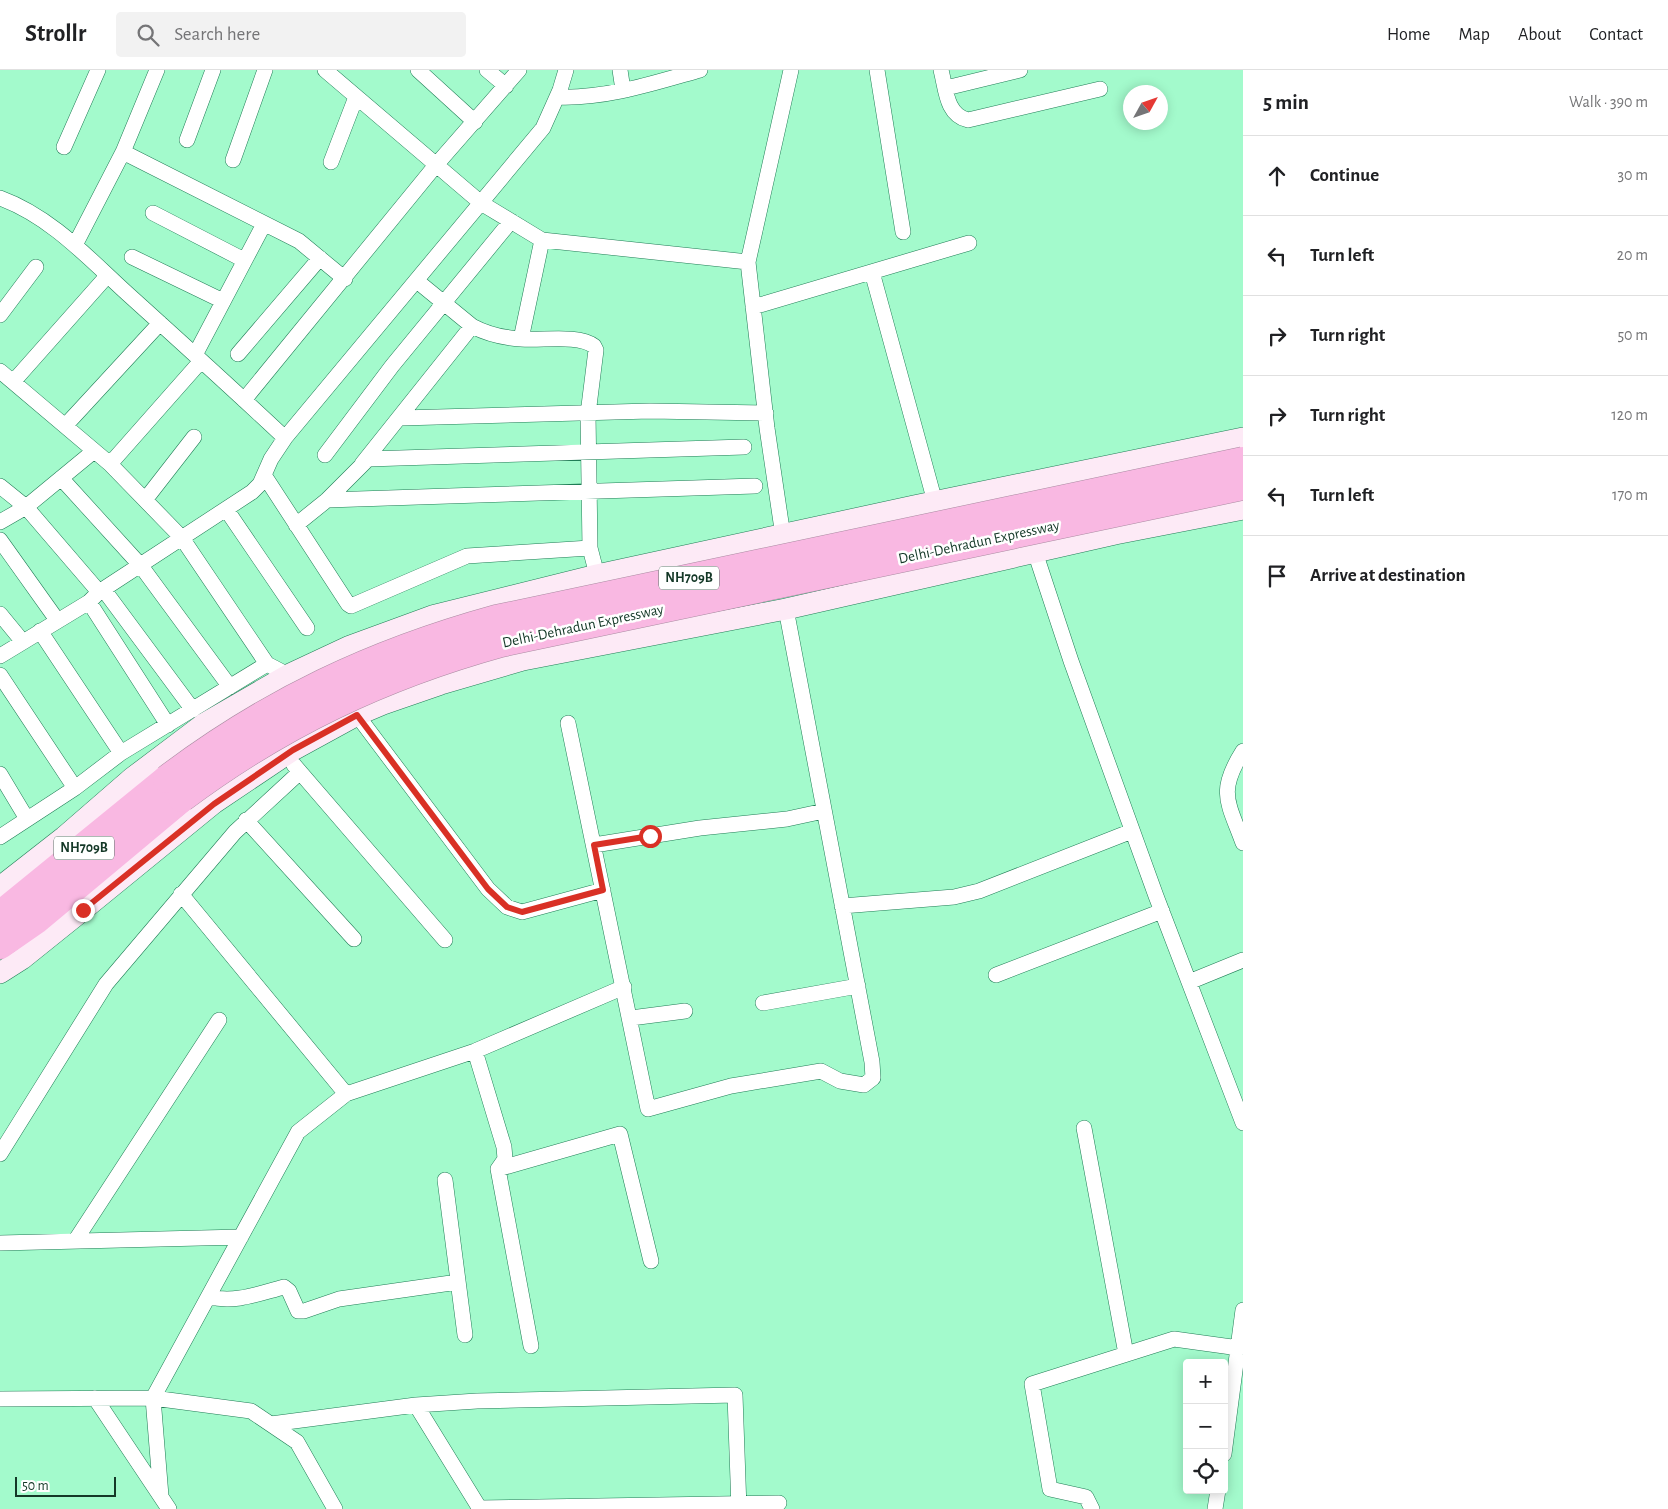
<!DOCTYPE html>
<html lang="en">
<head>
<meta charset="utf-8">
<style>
  body { margin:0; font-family:"Alegreya Sans",sans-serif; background:#f2f2f2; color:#202124 }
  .controls { position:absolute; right:15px; bottom:15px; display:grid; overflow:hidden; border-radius:5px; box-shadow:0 2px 12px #0003 }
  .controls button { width:45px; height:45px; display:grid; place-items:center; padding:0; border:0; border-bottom:1px solid #e0e0e0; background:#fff; color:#202124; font:25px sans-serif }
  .compass { position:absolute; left:1123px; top:15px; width:45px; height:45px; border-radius:50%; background:#fff; box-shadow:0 2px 12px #0003; rotate:50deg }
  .scale { position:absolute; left:15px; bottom:12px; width:101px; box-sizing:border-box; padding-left:5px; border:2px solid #143827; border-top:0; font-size:14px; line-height:18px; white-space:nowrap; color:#143827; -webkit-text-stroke:4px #fff; paint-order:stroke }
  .stop { position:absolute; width:15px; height:15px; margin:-11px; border:4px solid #d93025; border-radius:50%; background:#fff }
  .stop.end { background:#d93025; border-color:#fff; box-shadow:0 1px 5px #0008 }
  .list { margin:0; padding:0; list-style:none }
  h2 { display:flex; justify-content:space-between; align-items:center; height:65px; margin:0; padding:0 20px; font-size:21px }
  h2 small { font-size:16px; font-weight:400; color:#757577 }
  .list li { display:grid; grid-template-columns:32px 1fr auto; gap:15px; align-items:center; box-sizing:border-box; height:80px; padding:0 20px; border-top:1px solid #e0e0e0 }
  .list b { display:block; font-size:19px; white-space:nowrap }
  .list em { font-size:16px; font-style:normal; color:#757577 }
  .icon { flex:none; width:28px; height:28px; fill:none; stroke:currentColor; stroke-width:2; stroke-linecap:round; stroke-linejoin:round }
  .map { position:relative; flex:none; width:1243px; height:1439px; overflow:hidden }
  header { display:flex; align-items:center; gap:30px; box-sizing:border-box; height:70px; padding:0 25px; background:#fff; border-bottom:1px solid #e0e0e0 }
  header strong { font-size:24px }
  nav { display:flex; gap:28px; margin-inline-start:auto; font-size:18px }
  .search { width:350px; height:45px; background:#f2f2f2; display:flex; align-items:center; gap:12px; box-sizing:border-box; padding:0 18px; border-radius:5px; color:#757577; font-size:19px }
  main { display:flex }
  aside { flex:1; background:#fff }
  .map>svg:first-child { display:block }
</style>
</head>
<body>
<header>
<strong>Strollr</strong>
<div class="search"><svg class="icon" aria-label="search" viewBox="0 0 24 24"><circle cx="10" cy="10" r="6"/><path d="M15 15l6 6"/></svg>Search here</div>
<nav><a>Home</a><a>Map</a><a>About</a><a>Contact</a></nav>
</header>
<main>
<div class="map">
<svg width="1243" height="1439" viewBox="0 0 1243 1439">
  <rect width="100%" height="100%" fill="#a3facc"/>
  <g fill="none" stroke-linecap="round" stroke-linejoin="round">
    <g stroke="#207d56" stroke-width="16">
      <path id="street" d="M 325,0 L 481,133 L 542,170 L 748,192
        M 418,0 L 475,52
        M 487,0 L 506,16
        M 620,0 L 623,20
        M 877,0 L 903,162
        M 941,0 C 946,19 946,45 968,50 L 1100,19
        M 946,18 L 1020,0
        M 557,27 C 606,29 654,13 700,0
        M 187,70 L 213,0
        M 64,77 L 98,0
        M 123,82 L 299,171 L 345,209
        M 233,90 L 265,0
        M 331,92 L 356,27
        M 0,128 C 52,147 90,190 130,226 C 182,273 234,320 285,368
        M 153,143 L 244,190
        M 75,175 L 123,82 L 157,0
        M 132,187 L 223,231
        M 872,202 L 935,432
        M 417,211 L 472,256 C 487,264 504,268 521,269 C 541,271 578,264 594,276 L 596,280 L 588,344 L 590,478 L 597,505
        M 753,237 L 969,173
        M 0,245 L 36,197
        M 521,269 L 542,170
        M 238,284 L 320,188
        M 195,285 L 264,154
        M 0,301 L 110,394 L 182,468 L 267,594 L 288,605
        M 13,312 L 107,206
        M 244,330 L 436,95 L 519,0
        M 401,348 L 650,341 L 766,343
        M 65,356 L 160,253
        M 325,385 L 392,296 L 511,151
        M 110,394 L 201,291
        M 362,394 L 472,256
        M 264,405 L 348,534 L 351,536 L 467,486 L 590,478
        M 61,408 L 141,496 L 230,617
        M 0,416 L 26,437 L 99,522
        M 145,430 L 194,367
        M 327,430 L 755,416
        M 226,439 L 307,558
        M 0,452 L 26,437 L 94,381
        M 296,455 L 327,430 L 368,389 L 744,377
        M 783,466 L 767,358 L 748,192 L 791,0
        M 0,470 L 57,550
        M 1035,482 L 1071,591 L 1156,826 L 1243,1053
        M 104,520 L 193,640
        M 89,532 L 168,655
        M 0,544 L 23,572
        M 40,561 L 121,683
        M 0,586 L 89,532 L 99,522 L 252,422 L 260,414 L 271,389 L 285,368 L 543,58 L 560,20 L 566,0
        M 0,605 L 75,718
        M 357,645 L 488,819 L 507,837 L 522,842 L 603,820
        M 568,653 L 648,1039 L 731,1016 L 821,1001 L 840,1011 L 864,1015 L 873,1008 L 872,992 L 786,539
        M 1243,681 C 1217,722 1228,732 1243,773
        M 294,695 L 445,870
        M 0,704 L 27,749
        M 246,750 L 354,869
        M 0,767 L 75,718 L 121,683 L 267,594
        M 594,775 L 700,758 L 787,749 L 824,741
        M 181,824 L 346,1024
        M 842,836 L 954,827 L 979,821 L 1132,761
        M 996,905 L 1162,841
        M 1189,912 L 1243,890
        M 763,933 L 858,916
        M 631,948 L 685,941
        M 475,981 L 624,917
        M 1084,1058 L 1126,1284
        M 0,1084 L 106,914 L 235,762 L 300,702
        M 498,1099 L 620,1064 L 651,1191
        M 445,1110 L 465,1265
        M 75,1171 L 219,950
        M 0,1173 L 241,1167
        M 209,1227 C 236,1233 257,1224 284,1217 L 289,1221 L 298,1241 L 304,1241 L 339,1229 L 458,1212
        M 95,1328 L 169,1439
        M 0,1329 L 153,1328 L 251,1341 L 297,1372 L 335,1439
        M 416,1335 L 477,1331 L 735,1325 L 739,1439
        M 271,1354 L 416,1335 L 480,1439
        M 1224,1384 L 1243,1240
        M 161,1426 L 153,1328 L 298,1062 L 346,1024 L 475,981 L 504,1077 L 505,1089 L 498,1099 L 531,1276
        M 480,1438 L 779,1433
        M 1092,1439 L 1086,1427 L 1050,1419 L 1032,1314 L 1174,1269 L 1239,1278
        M 1215,1439 L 1218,1420"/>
    </g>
    <g stroke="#207d56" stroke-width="22">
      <path id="secondary" d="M 0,817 L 64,767 L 132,708 L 205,653 L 288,605 L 350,576 L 432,546 L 597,505 L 914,436 L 1243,368
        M 0,903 L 22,889 L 83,840 L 214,733 L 293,680 L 357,645 L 383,634 L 441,614 L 523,590 L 786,539 L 1115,464 L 1243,439"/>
    </g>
    <g stroke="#a98ba1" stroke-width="29">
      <path id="highway" d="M 0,845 L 167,709
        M 0,875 L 36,850 L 182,728"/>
    </g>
    <use href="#street" stroke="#fff" stroke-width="15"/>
    <use href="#secondary" stroke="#fdeaf6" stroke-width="21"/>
    <use href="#highway" stroke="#f9b8e2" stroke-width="28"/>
    <g stroke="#a98ba1" stroke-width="29" stroke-linecap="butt">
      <path id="highway-bridge" d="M 167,709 C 269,632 373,583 496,549 L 1243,391
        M 182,728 C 281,654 382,606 501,573 L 1243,416"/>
    </g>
    <use href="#highway-bridge" stroke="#f9b8e2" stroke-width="28"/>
  </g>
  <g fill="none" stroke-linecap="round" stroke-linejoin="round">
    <path stroke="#d93025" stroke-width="6" d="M 83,840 L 214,734 L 293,680 L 357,645 L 488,819 L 507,837 L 522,842 L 603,820 L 594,775 L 650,766"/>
  </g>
  <g text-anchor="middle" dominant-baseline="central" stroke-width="5" stroke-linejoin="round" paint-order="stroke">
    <g fill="#fff" stroke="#5a7468" stroke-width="1">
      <rect x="659" y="496.5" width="60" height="23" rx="4"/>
      <rect x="54" y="766.5" width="60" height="23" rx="4"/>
    </g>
    <g font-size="14" font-weight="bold" fill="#143827">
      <text x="689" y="508">NH709B</text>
      <text x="84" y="778">NH709B</text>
    </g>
    <g font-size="15" fill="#143827" stroke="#fff">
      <text transform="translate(979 472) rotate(-12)">Delhi-Dehradun Expressway</text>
      <text transform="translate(583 556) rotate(-12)">Delhi-Dehradun Expressway</text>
    </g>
  </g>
</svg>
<div class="controls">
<button>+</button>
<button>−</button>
<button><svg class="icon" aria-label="locate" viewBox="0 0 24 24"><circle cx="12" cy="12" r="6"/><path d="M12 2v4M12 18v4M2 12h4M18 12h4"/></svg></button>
</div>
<svg class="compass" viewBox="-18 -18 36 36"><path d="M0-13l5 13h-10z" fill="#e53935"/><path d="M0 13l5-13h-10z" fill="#757577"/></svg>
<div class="scale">50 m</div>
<div class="stop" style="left:650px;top:766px"></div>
<div class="stop end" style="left:83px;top:840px"></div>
</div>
<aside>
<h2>5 min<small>Walk · 390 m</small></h2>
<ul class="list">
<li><svg class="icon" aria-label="ahead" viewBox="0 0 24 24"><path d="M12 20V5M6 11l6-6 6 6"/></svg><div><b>Continue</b></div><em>30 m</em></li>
<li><svg class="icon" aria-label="left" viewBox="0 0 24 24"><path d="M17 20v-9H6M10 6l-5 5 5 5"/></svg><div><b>Turn left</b></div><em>20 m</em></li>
<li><svg class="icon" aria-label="right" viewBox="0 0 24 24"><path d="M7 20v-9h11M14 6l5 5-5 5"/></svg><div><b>Turn right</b></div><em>50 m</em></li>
<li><svg class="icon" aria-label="right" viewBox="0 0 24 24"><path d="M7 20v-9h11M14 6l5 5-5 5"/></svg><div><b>Turn right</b></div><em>120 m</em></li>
<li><svg class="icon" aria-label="left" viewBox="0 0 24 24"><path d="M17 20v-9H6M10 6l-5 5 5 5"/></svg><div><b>Turn left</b></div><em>170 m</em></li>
<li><svg class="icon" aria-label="arrive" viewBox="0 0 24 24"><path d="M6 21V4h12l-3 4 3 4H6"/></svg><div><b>Arrive at destination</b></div></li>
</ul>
</aside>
</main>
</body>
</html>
